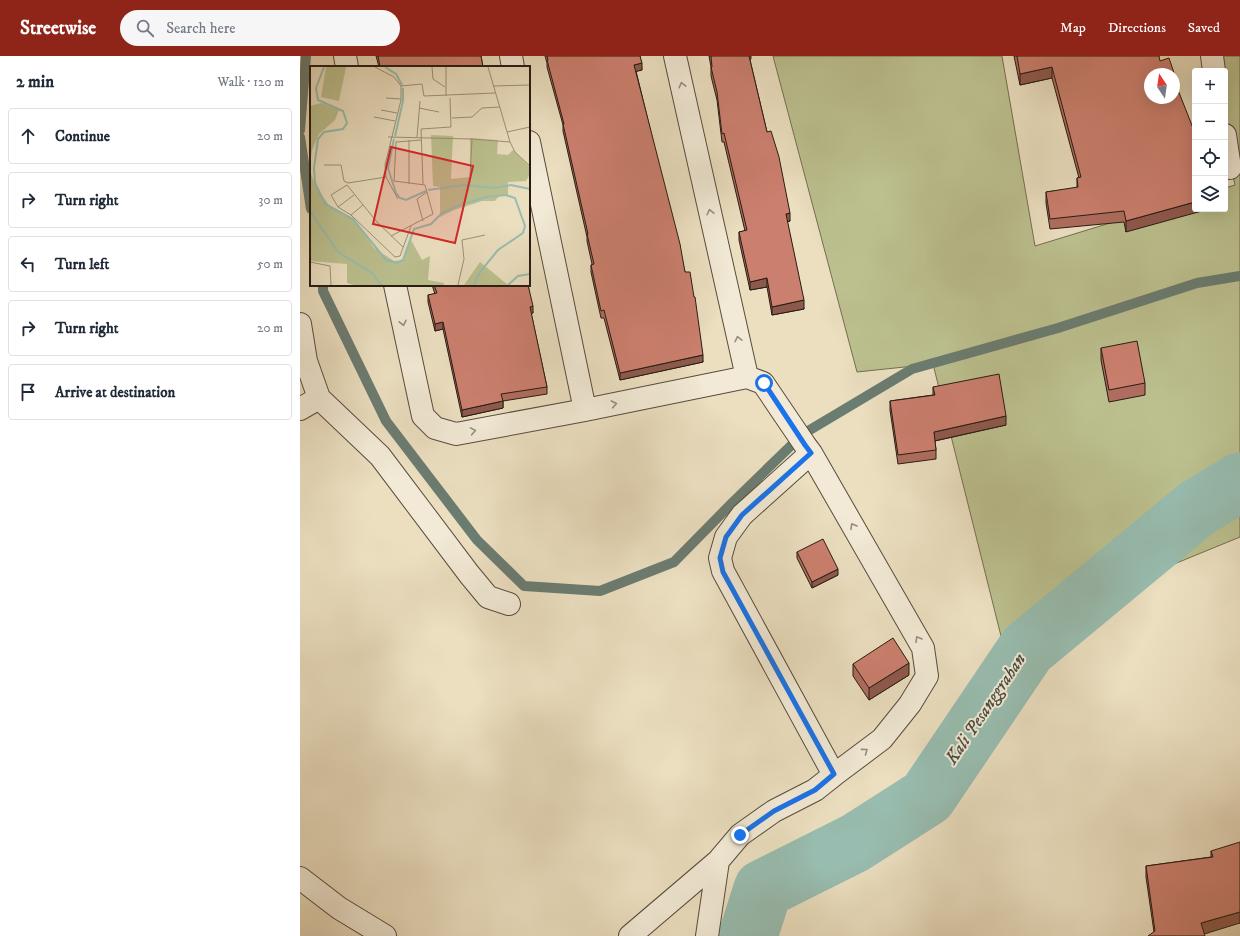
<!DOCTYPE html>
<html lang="en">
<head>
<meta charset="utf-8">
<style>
  body { margin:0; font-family:"IM FELL DW Pica",serif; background:#f6f6f7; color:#1f2937 }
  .controls { position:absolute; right:12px; top:12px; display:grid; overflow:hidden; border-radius:4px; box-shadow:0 4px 16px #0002 }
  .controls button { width:36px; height:36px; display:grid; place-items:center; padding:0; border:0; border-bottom:1px solid #e0e1e3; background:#fff; color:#1f2937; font:20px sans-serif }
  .compass { position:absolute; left:844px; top:12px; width:36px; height:36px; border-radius:50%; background:#fff; box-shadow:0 4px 16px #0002; rotate:347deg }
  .stop { position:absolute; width:12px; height:12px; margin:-9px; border:3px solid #1a73e8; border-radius:50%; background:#fff }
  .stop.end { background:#1a73e8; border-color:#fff; box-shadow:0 1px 4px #0008 }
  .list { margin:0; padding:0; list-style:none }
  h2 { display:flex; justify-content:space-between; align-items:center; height:52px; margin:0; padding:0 16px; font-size:17px }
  h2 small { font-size:13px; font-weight:400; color:#747a83 }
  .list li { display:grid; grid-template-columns:26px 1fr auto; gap:12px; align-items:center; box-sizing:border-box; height:56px; margin:0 8px 8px; padding:0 8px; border:1px solid #e0e1e3; border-radius:4px }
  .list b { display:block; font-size:15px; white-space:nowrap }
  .list em { font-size:13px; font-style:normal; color:#747a83 }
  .icon { flex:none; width:22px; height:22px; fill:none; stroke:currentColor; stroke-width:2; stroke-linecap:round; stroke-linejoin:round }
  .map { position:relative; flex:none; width:940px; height:880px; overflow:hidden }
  header { display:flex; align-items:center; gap:24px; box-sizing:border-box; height:56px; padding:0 20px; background:#8f2418; color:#fff }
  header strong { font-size:19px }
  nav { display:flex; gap:22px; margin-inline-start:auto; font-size:14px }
  .search { width:280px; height:36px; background:#f6f6f7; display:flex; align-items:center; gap:10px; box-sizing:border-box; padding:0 14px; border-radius:22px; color:#747a83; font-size:15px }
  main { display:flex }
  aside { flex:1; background:#fff }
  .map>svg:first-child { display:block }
</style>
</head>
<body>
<header>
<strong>Streetwise</strong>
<div class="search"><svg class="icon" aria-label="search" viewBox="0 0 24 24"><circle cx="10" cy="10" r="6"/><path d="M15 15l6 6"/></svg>Search here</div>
<nav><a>Map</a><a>Directions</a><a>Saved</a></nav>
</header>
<main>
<aside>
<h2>2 min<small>Walk · 120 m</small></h2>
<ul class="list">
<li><svg class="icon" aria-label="ahead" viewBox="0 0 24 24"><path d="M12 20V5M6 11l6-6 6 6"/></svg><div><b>Continue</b></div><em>20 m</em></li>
<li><svg class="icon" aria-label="right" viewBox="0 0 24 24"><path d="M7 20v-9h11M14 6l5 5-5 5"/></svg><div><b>Turn right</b></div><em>30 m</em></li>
<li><svg class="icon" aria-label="left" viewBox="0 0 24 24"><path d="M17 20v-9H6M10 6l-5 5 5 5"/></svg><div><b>Turn left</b></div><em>50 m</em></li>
<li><svg class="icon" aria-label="right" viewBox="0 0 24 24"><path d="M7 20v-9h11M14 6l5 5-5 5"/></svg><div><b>Turn right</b></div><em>20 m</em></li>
<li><svg class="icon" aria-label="arrive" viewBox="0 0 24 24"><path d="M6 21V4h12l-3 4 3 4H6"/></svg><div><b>Arrive at destination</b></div></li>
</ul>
</aside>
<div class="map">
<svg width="940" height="880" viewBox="0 0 940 880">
  <rect width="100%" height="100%" fill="#ebdfc0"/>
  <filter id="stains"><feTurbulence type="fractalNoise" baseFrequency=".005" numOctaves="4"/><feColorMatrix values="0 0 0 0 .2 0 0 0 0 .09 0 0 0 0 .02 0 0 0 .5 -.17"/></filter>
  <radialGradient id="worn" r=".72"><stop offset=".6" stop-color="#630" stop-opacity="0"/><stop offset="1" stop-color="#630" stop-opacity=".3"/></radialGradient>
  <path fill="#bcc08f" stroke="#726e51" d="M 473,0 L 702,0 L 735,190 L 895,141 L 895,153 L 925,153 L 925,132 L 935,129 L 925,84 L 925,15 L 910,15 L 907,0 L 940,0 L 940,481 L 840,522 L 714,632 L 633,308 L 557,316 Z"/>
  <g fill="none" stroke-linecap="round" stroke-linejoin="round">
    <path stroke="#6b7c71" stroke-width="10" d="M 0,74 L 6,0
      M 0,81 L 11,153
      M 23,229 L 23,235 L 86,365 L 177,484 L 224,530 L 300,535 L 374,506 L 433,446 L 503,378 L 612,313 L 758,272 L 897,227 L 940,220"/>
    <path stroke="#98bdb0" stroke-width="59" d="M 448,880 L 463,833 L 555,787 L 627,741 L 727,593 L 896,453 L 940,426"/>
    <g stroke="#584c3e" stroke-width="24">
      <path id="street" d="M 45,0 L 47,11
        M 211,0 L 213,11
        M 375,0 L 447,321
        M 912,0 L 914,15
        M 925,79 L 930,112
        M 229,86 L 285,354
        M 95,229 L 123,360 L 135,372 L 156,378 L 285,354 L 447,321 L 463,327 L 505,389 L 511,397 L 623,592 L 627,620 L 610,648 L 582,683 L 534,719 L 515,734 L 474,755 L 440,779 L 418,805 L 330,880
        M 0,268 L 6,305 L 19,342 L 80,400 L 169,518 L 188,541 L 209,548
        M 0,353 L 19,342
        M 511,397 L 442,459 L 426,481 L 420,502 L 423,515 L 534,719
        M 0,822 L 39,852 L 85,880
        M 407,880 L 418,805"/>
    </g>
    <use href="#street" stroke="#f2ead6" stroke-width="22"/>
  </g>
  <path fill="#af6d5f" stroke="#271b13" d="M 76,0 L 181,0 L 183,11 L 79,11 Z
    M 245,0 L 340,0 L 342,14 L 336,15 L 385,216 L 403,306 L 320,324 L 304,262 L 301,262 L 291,216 L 291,209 L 292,208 L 287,185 L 287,181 L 263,75 L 263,69 L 247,11 L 247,7 Z
    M 409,0 L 451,0 L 451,3 L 450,4 L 467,76 L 490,165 L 487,166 L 504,253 L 472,259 L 467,231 L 450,234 L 439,184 L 439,176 L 445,175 L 424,86 L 422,86 L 417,44 L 411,20 L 411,11 Z
    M 714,0 L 859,0 L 826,176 L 824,166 L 750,173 L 746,147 L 746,136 L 777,132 L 777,122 L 779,122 L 752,22 L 720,29 Z
    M 132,229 L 228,229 L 233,257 L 231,257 L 247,331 L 247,338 L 203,345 L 203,352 L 162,361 L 143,273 L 135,275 L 128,246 L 128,239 L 135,238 Z
    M 801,292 L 845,327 L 845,339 L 809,346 L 801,304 Z
    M 633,331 L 706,369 L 635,385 L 636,394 L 636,403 L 598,408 L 590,354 L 590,345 L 633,339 Z
    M 497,496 L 538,519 L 512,532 L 497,502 Z
    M 553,608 L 609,619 L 569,644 L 553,620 Z
    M 911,795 L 940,867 L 854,876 L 846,821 L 846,810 L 911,801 Z"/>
  <path fill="#8e594d" stroke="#271b13" d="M 342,7 L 342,14 L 334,16 L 334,9 Z
    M 752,11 L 752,22 L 720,29 L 720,18 Z
    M 895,146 L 895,153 L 909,153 L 826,176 L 826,165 Z
    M 490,157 L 490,165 L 486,166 L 486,158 Z
    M 467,222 L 467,231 L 450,234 L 450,226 Z
    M 504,244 L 504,253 L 472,259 L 472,251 Z
    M 233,250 L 233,257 L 230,258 L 230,251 Z
    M 143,266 L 143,273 L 135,275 L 135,268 Z
    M 403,299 L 403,306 L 320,324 L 320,317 Z
    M 203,345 L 203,352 L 162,361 L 162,354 Z
    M 706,360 L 706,369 L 634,385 L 634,376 Z
    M 538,513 L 538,519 L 512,532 L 512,526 Z
    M 609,607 L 609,619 L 569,644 L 569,632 Z
    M 940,856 L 940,867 L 901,879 L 901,867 Z"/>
  <path fill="#cb7f6e" stroke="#271b13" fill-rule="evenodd" d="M 78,0 L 181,0 L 183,11 L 80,11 Z
    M 247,0 L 340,0 L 342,7 L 334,9 L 380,188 L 385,216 L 390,216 L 394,241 L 395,241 L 403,299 L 320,317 L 304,254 L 301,255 L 291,209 L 294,208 L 287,178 L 288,178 L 263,68 L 264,68 L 247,4 L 248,4 Z
    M 411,0 L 449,0 L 467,76 L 471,75 L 479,101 L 490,157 L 486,158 L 504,244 L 472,251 L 467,222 L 450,226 L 439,176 L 447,174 L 424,77 L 422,78 L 417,36 L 411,11 L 412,11 Z
    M 717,0 L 859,0 L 860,5 L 869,2 L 878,29 L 876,29 L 895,77 L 895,146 L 826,165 L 824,155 L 750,163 L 746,136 L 778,131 L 777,122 L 781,121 L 752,11 L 720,18 ZM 850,18 L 874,18 L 874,42 L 850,42 Z
    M 134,229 L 228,229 L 233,250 L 230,251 L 247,331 L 201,338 L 203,345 L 162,354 L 143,266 L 135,268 L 128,239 L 137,237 Z
    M 837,285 L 845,327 L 809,334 L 801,292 Z
    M 699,318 L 706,360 L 634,376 L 636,394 L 598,399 L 590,345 L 635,339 L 633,331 Z
    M 523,483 L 538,513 L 512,526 L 497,496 Z
    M 593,582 L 609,607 L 569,632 L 553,608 Z
    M 940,786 L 940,856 L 901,867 L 905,880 L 848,880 L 855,875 L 846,810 L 913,801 L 911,795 Z"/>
  <defs><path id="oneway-chevron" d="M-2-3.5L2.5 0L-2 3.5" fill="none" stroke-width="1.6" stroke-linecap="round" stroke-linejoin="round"/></defs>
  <g stroke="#978d7e">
    <use href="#oneway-chevron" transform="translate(382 29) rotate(-104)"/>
    <use href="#oneway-chevron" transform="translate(410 156) rotate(-103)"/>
    <use href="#oneway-chevron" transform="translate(103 267) rotate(78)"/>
    <use href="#oneway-chevron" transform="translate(438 283) rotate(-103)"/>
    <use href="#oneway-chevron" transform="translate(314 348) rotate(-11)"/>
    <use href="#oneway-chevron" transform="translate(173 375) rotate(-10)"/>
    <use href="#oneway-chevron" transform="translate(553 470) rotate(-120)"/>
    <use href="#oneway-chevron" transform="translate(618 583) rotate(-120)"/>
    <use href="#oneway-chevron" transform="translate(565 695) rotate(-36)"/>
  </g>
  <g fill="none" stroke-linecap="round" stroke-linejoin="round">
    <path stroke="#1a73e8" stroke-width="5" d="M 440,779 L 474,755 L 515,734 L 534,718 L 423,516 L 420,502 L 426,481 L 442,459 L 511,397 L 505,389 L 464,327"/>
  </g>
  <g text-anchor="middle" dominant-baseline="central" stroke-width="4" stroke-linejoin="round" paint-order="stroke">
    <g font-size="18" font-style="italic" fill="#494c42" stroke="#f2ead6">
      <text transform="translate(686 653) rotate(-56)">Kali Pesanggrahan</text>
    </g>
  </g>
  <g transform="translate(10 10)">
    <rect width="220" height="220" fill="#ebdfc0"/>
    <path d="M 16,1 L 36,1 L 29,35 L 11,31 ZM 11,37 L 29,44 L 25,54 L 9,68 L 2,84 L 0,99 L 0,40 ZM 121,69 L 143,70 L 141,113 L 160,111 L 160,72 L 188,74 L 187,88 L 198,89 L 203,84 L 220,101 L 220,108 L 216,115 L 198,116 L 198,129 L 190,129 L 185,135 L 172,135 L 144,144 L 130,151 L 130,121 L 123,120 ZM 0,105 L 6,121 L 21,142 L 43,152 L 64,182 L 84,195 L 93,194 L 101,174 L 112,194 L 120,190 L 118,214 L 134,217 L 134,219 L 44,219 L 37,217 L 37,198 L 0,195 ZM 170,196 L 198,219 L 154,219 Z" fill="#bcc08f"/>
    <path fill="none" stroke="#98bdb0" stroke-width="2" d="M 14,1 L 6,22 L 8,34 L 33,45 L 37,57 L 33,63 L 14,66 L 8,73 L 4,102 L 5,117 L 15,138 L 43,153 L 76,194 L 87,197 L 93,194 L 104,163 L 121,158 L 132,147 L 150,139 L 176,131 L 196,129 L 205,132 L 215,160 L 213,167 L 188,184 L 170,206 L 164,219M 75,1 L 86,8 L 92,19M 85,70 L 93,35 L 93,22M 84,73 L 78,102 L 86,127 L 90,132 L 96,134 L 116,125M 118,124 L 154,119 L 185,122 L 201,119 L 220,123M 0,145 L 28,186 L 62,207 L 71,219M 198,219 L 208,210 L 220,208"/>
    <path fill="none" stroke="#9d917b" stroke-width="1" d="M 65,1 L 84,11 L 91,20 L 91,34 L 75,99 L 76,111 L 88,133M 122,1 L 123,13 L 135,21M 178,1 L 200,76 L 205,86 L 220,100M 91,20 L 112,18 L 114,30 L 185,27M 183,20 L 220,19M 136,30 L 136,1M 76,32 L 91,33M 109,42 L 129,46M 71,44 L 87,47M 64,51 L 85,55M 142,52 L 162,51 L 172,42 L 190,41M 197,66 L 220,61M 78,71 L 162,73 L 160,110M 107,71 L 110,35M 162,73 L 200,76M 14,99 L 31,99 L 34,115 L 38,117 L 76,111M 99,118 L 99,74M 113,118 L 111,63 L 141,61 L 140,32M 28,141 L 44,129M 41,149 L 53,139M 113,155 L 107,133 L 117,126M 81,170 L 123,148 L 115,119 L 84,115 L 86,76 L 111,74M 93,181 L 67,156 L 37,119 L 21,129 L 28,141 L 41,149 L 85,191 L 90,190 L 101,160M 0,196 L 20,200 L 21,219M 148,219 L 154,193 L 152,174 L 175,169"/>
    <path fill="#d62828" fill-opacity="0.15" stroke="#d62828" stroke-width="2" d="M 81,81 L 163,100 L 145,177 L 63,158 Z"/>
    <rect width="220" height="220" fill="none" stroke="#271b13" stroke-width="2"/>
  </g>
  <rect width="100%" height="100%" filter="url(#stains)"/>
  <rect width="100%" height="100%" fill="url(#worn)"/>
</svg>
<div class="controls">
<button>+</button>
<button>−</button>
<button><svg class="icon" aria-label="locate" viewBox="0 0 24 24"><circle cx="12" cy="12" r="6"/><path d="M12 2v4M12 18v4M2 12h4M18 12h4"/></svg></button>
<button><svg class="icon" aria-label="layers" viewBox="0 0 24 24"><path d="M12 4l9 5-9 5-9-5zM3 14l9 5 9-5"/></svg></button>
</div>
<svg class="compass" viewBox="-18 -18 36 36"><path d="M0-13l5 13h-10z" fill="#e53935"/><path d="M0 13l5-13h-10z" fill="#747a83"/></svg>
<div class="stop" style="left:464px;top:327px"></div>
<div class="stop end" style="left:440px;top:779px"></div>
</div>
</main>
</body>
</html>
